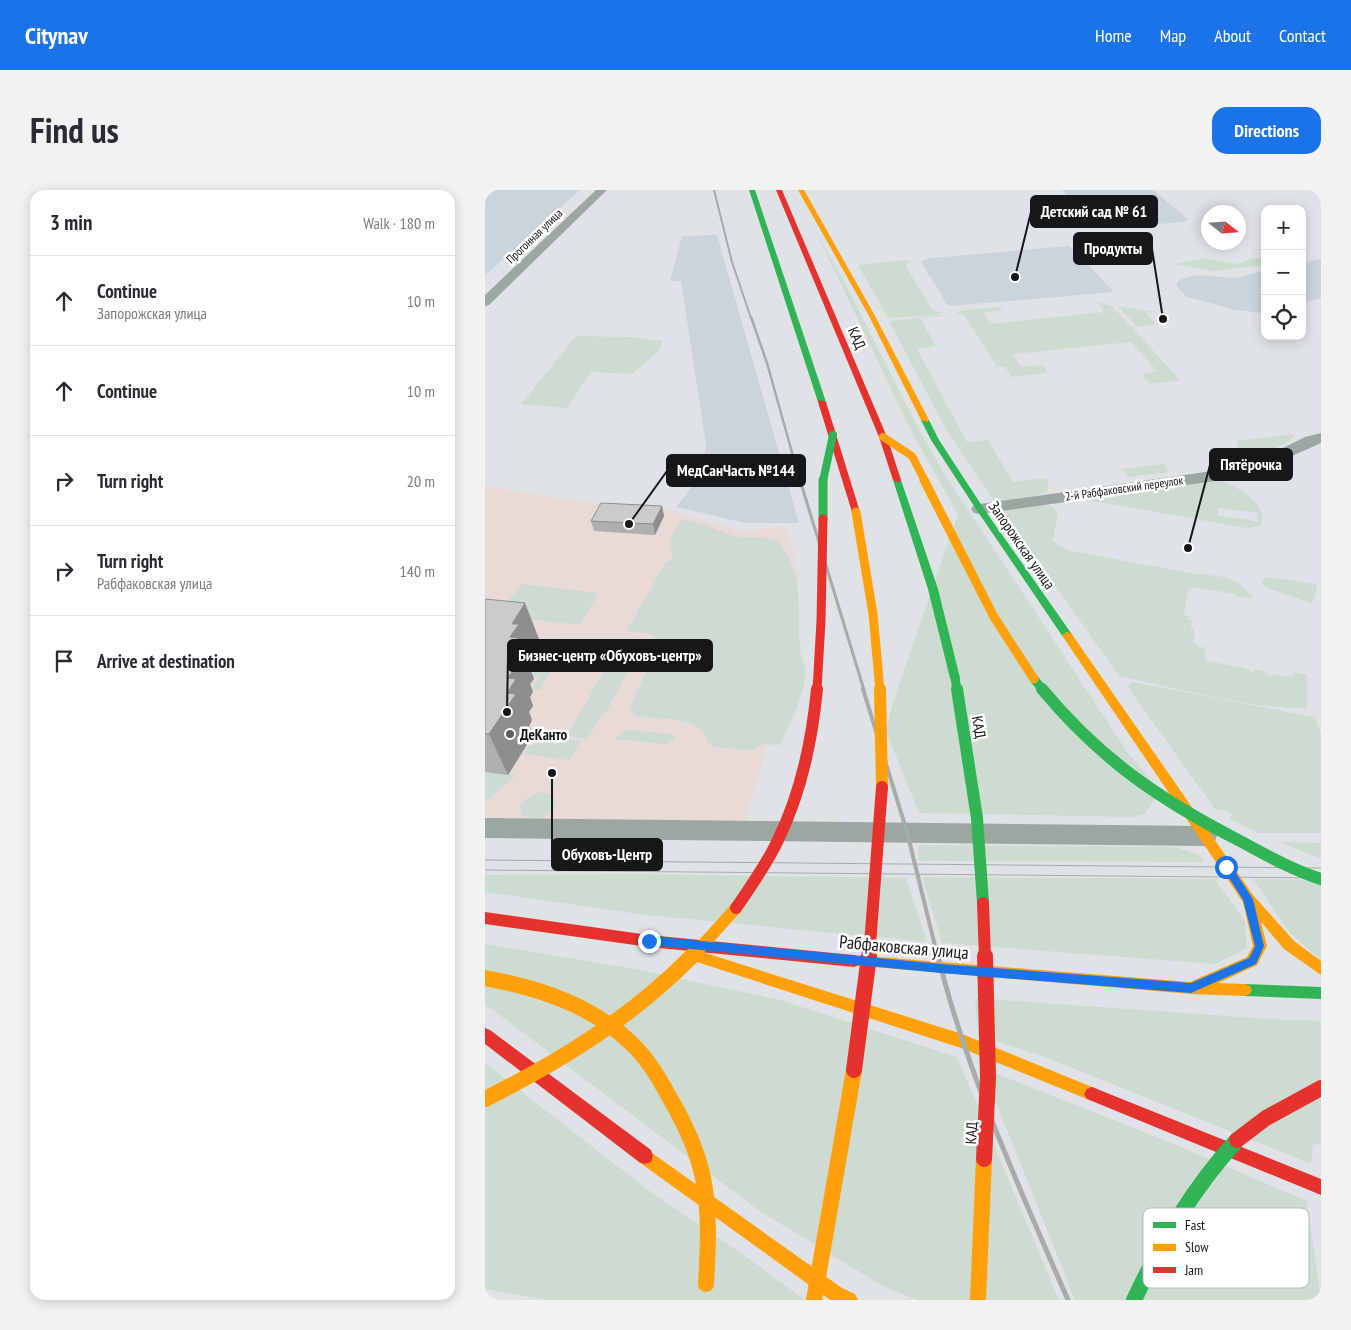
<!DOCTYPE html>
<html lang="en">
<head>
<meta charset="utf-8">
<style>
  body { margin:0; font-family:"PT Sans Narrow",sans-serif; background:#f2f2f3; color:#2b2b33 }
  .controls { position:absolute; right:15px; top:15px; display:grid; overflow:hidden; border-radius:10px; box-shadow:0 2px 12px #0003 }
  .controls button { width:45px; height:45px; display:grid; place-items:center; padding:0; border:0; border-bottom:1px solid #e1e1e2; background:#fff; color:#2b2b33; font:25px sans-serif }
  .compass { position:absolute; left:716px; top:15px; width:45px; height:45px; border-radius:50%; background:#fff; box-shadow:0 2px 12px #0003; rotate:107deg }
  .stop { position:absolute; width:15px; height:15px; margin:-11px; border:4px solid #1a73e8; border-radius:50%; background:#fff }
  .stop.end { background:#1a73e8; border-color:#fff; box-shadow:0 1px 5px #0008 }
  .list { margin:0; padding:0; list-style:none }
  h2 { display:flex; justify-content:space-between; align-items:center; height:65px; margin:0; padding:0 20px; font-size:21px }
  h2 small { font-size:16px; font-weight:400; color:#7c7c81 }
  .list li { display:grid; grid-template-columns:32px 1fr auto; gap:15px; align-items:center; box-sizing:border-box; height:90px; padding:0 20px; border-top:1px solid #e1e1e2 }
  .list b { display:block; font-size:19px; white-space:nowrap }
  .list p { margin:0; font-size:16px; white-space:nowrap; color:#7c7c81 }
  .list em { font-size:16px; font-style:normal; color:#7c7c81 }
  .icon { flex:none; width:28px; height:28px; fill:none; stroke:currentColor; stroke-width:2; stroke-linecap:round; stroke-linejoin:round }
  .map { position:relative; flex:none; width:836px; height:1110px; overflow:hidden; border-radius:15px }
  header { display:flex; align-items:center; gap:30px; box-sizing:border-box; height:70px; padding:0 25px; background:#1a73e8; color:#fff }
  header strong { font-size:24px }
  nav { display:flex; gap:28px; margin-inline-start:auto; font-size:18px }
  .intro { display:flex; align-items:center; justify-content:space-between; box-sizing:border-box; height:120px; padding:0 30px }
  h1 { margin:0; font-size:35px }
  .button { padding:12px 22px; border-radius:15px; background:#1a73e8; color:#fff; font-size:18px; font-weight:700 }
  main { display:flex; gap:30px; padding:0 30px }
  aside { flex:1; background:#fff; border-radius:15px; box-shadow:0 2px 12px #0003 }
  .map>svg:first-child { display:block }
</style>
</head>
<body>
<header>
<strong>Citynav</strong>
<nav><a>Home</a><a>Map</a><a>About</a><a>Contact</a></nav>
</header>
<div class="intro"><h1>Find us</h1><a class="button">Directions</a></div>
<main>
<aside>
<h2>3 min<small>Walk · 180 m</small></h2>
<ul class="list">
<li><svg class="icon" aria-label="ahead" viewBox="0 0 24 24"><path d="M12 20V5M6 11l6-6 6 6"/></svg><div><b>Continue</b><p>Запорожская улица</p></div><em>10 m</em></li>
<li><svg class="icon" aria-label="ahead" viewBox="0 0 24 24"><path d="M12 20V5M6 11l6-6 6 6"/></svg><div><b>Continue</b></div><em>10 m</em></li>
<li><svg class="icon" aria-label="right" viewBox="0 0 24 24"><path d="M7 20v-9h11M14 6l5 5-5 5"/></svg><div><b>Turn right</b></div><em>20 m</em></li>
<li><svg class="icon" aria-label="right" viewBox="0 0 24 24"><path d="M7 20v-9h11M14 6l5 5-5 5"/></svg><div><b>Turn right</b><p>Рабфаковская улица</p></div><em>140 m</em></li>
<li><svg class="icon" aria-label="arrive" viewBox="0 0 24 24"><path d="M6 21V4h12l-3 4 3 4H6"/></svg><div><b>Arrive at destination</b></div></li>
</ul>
</aside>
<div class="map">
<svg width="836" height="1110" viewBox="0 0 836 1110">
  <rect width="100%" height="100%" fill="#e0e3e6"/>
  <path fill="#e7dad7" d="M 0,296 L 112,314 L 180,319 L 257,341 L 301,336 L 314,389 L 302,487 L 261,630 L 83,632 L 0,627 Z"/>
  <path fill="#ccd4db" d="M 0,0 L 95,0 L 0,86 Z
    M 577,0 L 668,0 L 703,29 L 699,32 L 650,36 L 613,28 L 609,24 L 600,25 Z
    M 232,45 L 314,333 L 260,333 L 191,317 L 217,284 L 221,255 L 196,91 L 185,91 L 197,46 Z
    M 584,56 L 629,102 L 467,116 L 462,114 L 436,72 L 445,68 Z
    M 836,69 L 836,108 L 817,113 L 817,73 Z
    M 780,81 L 780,122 L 776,123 L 745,119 L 718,111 L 702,107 L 692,97 L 692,93 L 696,89 L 712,85 L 750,88 Z"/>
  <path fill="#cedbd0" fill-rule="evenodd" d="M 332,44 C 379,122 413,207 460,285 L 643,563 L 675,600 L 660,624 L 648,627 L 434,623 L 401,541 L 408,512 L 473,324 L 428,245 Z
    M 719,68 L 752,74 L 768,68 L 780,69 L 780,75 L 727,81 L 690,74 Z
    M 420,70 L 427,72 L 420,75 L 448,121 L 460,122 L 451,125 L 403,128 L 373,75 Z
    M 612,112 L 627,116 L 695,190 L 665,194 L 658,188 L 658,184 L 672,181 L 646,152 L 528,164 L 536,177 L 558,175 L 563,183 L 526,187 L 520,176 L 507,178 L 512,176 L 479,125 L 471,123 L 478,120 L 515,117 L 517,120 L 498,123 L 505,134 L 619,122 Z
    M 633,116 L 667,122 L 661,123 L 671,134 L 652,137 Z
    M 456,125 L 459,126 L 435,128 L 451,156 L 432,159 L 482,252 L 503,250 L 528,292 L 561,288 L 564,296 L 562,302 L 548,307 L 510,312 L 462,241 L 404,131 Z
    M 91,146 L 147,147 L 177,151 L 175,160 L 147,184 L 106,182 L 82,218 L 36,214 Z
    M 811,244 L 803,252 L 752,277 L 752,251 Z
    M 678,274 L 685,282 L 643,287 L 637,279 Z
    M 718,291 C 725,291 732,290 738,292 C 755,297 784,316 776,336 L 761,338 L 597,309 ZM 733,318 L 772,323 L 772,331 L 733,326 Z
    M 551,315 L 566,316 L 573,322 L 568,351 L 582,360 L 716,385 L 716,384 C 744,388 750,385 768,409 L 751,406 L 751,404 L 707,397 L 706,401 L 703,401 L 699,425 L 704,426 L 703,430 L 707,430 L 706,438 L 709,438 L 708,442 L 710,442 L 708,453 L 712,453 L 712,456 L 721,458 L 719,468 L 723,471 L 762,479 L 762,480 L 768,482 L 769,479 L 782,482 L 782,485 L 789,486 L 789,484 L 808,487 L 809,482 L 822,485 L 822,518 C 763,519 692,498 634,486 L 516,319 Z
    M 196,330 C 216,330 235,344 255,347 C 271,349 277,345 293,352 C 320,386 312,417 315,457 C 315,467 322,477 320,487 C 317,511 305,533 295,555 L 278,554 L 271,559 L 262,560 L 229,557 L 224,554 L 217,540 L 205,534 L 193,530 L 152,526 L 144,519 L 174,454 C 171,439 153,445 142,440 L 181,372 L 188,370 L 185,347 Z
    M 783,387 L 831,394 C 833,399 830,409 826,413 L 782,398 L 777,393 L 777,390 Z
    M 36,394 L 114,403 L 94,435 L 0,423 L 17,420 Z
    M 65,448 L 85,450 L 70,474 L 49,472 Z
    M 135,452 L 149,456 L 152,464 L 121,522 L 115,526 L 103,549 L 82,546 Z
    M 53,475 L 68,477 L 55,500 L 47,499 L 54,487 L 47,486 Z
    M 647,492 L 830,527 L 836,543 L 836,643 L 773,643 L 745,629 L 747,624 L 736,619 L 734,621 L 729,618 L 642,496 Z
    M 142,540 L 186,544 L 190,547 L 190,549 L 181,554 L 130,549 L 135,544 Z
    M 54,546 L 95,551 L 85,570 L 39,564 L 43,556 L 47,556 Z
    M 0,582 L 31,585 L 0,612 Z
    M 58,602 L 67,605 L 71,611 C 68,628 50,634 36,624 L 35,617 C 41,607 47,604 58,602 Z
    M 794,652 L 836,653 L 836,669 Z
    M 433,655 L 691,657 L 716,666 L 719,672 L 434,671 Z
    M 153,684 L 421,688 L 442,752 L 161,725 L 0,702 L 0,685 Z
    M 437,687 L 730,689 L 760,731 L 762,758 L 730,774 L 457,753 Z
    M 768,689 L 836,690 L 836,770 L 805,743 Z
    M 0,754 L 150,779 L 295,810 L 472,867 L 574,1110 L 432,1110 L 396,1095 L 273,1020 L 0,814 Z
    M 490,808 L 785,829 L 836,831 L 836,955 L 828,954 L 826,974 L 560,867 L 493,845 Z
    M 0,873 L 167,1003 L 263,1068 L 320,1110 L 63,1110 L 0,1099 Z
    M 497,878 L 684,952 L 822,1011 L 836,1110 L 590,1110 Z"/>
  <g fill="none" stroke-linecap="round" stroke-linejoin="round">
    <path fill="#9da7a1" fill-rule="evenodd" d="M 111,0 L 122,0 L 4,115 L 0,116 L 0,105 Z
      M 836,243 L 836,253 L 796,271 L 744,289 L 495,324 L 489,323 L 486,319 L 489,315 L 495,314 L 741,279 L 784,265 L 820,247 Z
      M 0,628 L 720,636 L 729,639 L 732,646 L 729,653 L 720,656 L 0,648 Z"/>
    <path fill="#30b455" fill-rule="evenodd" d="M 264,0 L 270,0 L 341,212 L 340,214 L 333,212 Z
      M 437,228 L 444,230 L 454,250 L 499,319 L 586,443 L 587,445 L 586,447 L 578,447 L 491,319 L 446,250 L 436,230 Z
      M 409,288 L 412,288 L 416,290 L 453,399 L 475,488 L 474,491 L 470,492 L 465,488 L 443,399 L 408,290 Z
      M 760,794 L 836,797 L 836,809 L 760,806 L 755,804 L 753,800 L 755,796 Z"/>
    <path fill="#ff9f0a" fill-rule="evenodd" d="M 313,0 L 319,0 L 389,124 L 444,230 L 443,232 L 436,230 L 383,124 Z
      M 582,442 L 586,443 L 768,705 L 809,751 L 836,771 L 836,785 L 799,759 L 776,732 L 782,756 L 772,775 L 733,793 L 760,794 L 765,796 L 767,800 L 765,804 L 760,806 L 706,804 L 364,775 L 362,771 L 364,767 L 369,765 L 705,792 L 762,767 L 768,756 L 758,712 L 578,447 L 577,445 Z
      M 214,761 L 477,844 L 612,899 L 615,904 L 612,909 L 607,911 L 476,858 L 209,771 L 207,767 L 209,763 Z
      M 160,958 L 357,1098 L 370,1104 L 373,1110 L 345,1110 L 154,972 L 152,966 L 154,960 Z"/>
    <path fill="#e5322d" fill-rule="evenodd" d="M 291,0 L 297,0 L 402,247 L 416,290 L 415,292 L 412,292 L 408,290 L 394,247 Z
      M 334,210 L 341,212 L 375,322 L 374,324 L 371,325 L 367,322 L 333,212 Z
      M 0,722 L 164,745 L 369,765 L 374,767 L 376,771 L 374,775 L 369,777 L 164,757 L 0,734 Z
      M 0,838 L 5,840 L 166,960 L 168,966 L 166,972 L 160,974 L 154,972 L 0,854 Z
      M 607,897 L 836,989 L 836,1005 L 602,909 L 599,904 L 602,899 Z"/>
    <path stroke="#a5acaa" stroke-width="1" d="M 0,670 L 836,678
      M 0,680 L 836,688"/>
    <path stroke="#a5acaa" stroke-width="2" d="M 229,0 L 247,72 L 266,128"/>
    <path stroke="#a5acaa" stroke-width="2.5" d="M 266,127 L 282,173 L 315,291"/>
    <path stroke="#a5acaa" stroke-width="3" d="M 315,290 L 379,500"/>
    <path stroke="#a5acaa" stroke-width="4" d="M 378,499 L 422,642 L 453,768"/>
    <path stroke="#a5acaa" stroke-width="5" d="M 453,766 C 482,884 535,999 583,1110"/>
    <path stroke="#30b455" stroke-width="8" d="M 338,291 L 348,245"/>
    <path stroke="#30b455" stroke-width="9" d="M 338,290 L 338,329
      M 470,488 L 472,500
      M 549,489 L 558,500"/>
    <path stroke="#30b455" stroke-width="12" d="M 472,499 L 492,628 L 498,713
      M 557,499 C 616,570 675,610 757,652 C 783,666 808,680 836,689"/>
    <path stroke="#30b455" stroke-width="16" d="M 649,1110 C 677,1051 708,998 752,950"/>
    <path stroke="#ff9f0a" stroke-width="8" d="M 398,247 L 427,266 L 440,291"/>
    <path stroke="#ff9f0a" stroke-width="9" d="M 439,290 L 509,427 L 549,489
      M 371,322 L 388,424 L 395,500"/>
    <path stroke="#ff9f0a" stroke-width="12" d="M 395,499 L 397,597
      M 206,768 L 251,718"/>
    <path stroke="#ff9f0a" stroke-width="16" d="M 0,788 C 55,798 110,816 150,857 C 165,872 176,892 186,910 C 200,934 212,960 218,988 C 225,1023 223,1059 221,1094
      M 0,909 C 76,871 147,827 207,766
      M 329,1110 L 369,880
      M 493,1110 L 499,969"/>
    <path stroke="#e5322d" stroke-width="9" d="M 332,500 L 336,431 L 338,329"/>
    <path stroke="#e5322d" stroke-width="12" d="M 498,713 L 500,768
      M 251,718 C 266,696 282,674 293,650 C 316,603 327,551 332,499
      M 384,768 L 397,597"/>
    <path stroke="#e5322d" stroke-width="16" d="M 369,880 L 384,766
      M 752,950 L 781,928 L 836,898
      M 499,969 L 503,888 L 500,766"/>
  </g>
  <path fill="#aeafaf" d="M 177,316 L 179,326 L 170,345 L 109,341 L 106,331 Z
    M 0,409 L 56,454 L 47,468 L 50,475 L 46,481 L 49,489 L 45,494 L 48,502 L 45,507 L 48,516 L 44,522 L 47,530 L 44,536 L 48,545 L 23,585 L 0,582 Z"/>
  <path fill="#8d8e8f" d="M 177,316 L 179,326 L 170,345 L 168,334 Z
    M 40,413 L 56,454 L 47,468 L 50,475 L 46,481 L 49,489 L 45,494 L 48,502 L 45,507 L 48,516 L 44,522 L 47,530 L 44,536 L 48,545 L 23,585 L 4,544 L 22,503 L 23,474 L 27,434 Z"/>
  <path fill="#cacbcc" stroke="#8d8e8f" d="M 116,313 L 177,316 L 168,334 L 106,331 Z
    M 0,409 L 40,413 L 27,434 L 34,434 L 25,447 L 33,448 L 25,460 L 32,461 L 23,474 L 32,475 L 23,488 L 31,489 L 22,503 L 31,504 L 4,544 L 0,544 Z"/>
  <path fill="#1a73e8" d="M 741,673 L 745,674 L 768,709 L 779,756 L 771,774 L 706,803 L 456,783 L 164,755 L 159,751 L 164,746 L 456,774 L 706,793 L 764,768 L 770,756 L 758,710 L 737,677 Z"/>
  <circle fill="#5c5e60" stroke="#fff" stroke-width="2" cx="25" cy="544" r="5"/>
  <g text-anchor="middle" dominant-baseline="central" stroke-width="5" stroke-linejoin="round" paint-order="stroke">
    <g font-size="12" fill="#151718" stroke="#fff">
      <text transform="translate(49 46) rotate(-44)">Прогонная улица</text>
      <text transform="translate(639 298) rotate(-8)">2-й Рабфаковский переулок</text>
    </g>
    <g font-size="15" fill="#151718" stroke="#fff">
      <text transform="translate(372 148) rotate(67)">КАД</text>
      <text transform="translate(537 355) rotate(55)">Запорожская улица</text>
      <text transform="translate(494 537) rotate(80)">КАД</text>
      <text transform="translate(486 943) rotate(-87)">КАД</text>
    </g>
    <g font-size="15" font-weight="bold" fill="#151718" stroke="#fff" text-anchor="start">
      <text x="35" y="544">ДеКанто</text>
    </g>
    <g font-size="18" fill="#151718" stroke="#fff">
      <text transform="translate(419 757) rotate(5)">Рабфаковская улица</text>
    </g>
  </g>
  <rect x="658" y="1018" width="166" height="80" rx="8" fill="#fff" stroke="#b9b9ba" stroke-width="1"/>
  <rect x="668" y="1032" width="23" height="6" fill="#30b455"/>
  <rect x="668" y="1054" width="23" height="7" fill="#ff9f0a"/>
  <rect x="668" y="1077" width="23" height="6" fill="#e5322d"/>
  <g font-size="14" fill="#151718">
    <text x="700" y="1040">Fast</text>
    <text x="700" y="1062">Slow</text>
    <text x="700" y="1085">Jam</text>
  </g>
  <path fill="none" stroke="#151718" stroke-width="2" d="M530 87L546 22M678 129L667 59M703 358L725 275M144 334L182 281M22 522L23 466M67 583L67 664"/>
  <g fill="#151718" stroke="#fff" stroke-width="2">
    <circle cx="530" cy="87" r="5"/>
    <circle cx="678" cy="129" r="5"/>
    <circle cx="703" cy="358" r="5"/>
    <circle cx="144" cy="334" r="5"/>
    <circle cx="22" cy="522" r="5"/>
    <circle cx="67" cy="583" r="5"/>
  </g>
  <g fill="#151718" stroke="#151718" stroke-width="2">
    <rect x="546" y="6" width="126" height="31" rx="5"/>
    <rect x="589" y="43" width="78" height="31" rx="5"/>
    <rect x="725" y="259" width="82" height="31" rx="5"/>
    <rect x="182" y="265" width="138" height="31" rx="5"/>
    <rect x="23" y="450" width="204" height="31" rx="5"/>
    <rect x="67" y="649" width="110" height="31" rx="5"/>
  </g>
  <g font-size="16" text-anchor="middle" font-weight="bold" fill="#fff">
    <text x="609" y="27">Детский сад № 61</text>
    <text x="628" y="64">Продукты</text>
    <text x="766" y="280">Пятёрочка</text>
    <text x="251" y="286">МедСанЧасть №144</text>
    <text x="125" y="471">Бизнес-центр «Обуховъ-центр»</text>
    <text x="122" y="670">Обуховъ-Центр</text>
  </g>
</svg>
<div class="controls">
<button>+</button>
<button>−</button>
<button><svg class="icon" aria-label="locate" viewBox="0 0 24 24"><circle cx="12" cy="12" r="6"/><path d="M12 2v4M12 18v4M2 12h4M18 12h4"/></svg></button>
</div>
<svg class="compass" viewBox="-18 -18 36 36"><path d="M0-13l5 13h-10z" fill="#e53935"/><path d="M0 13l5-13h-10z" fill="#7c7c81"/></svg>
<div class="stop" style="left:741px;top:677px"></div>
<div class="stop end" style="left:164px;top:751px"></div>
</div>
</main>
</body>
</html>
